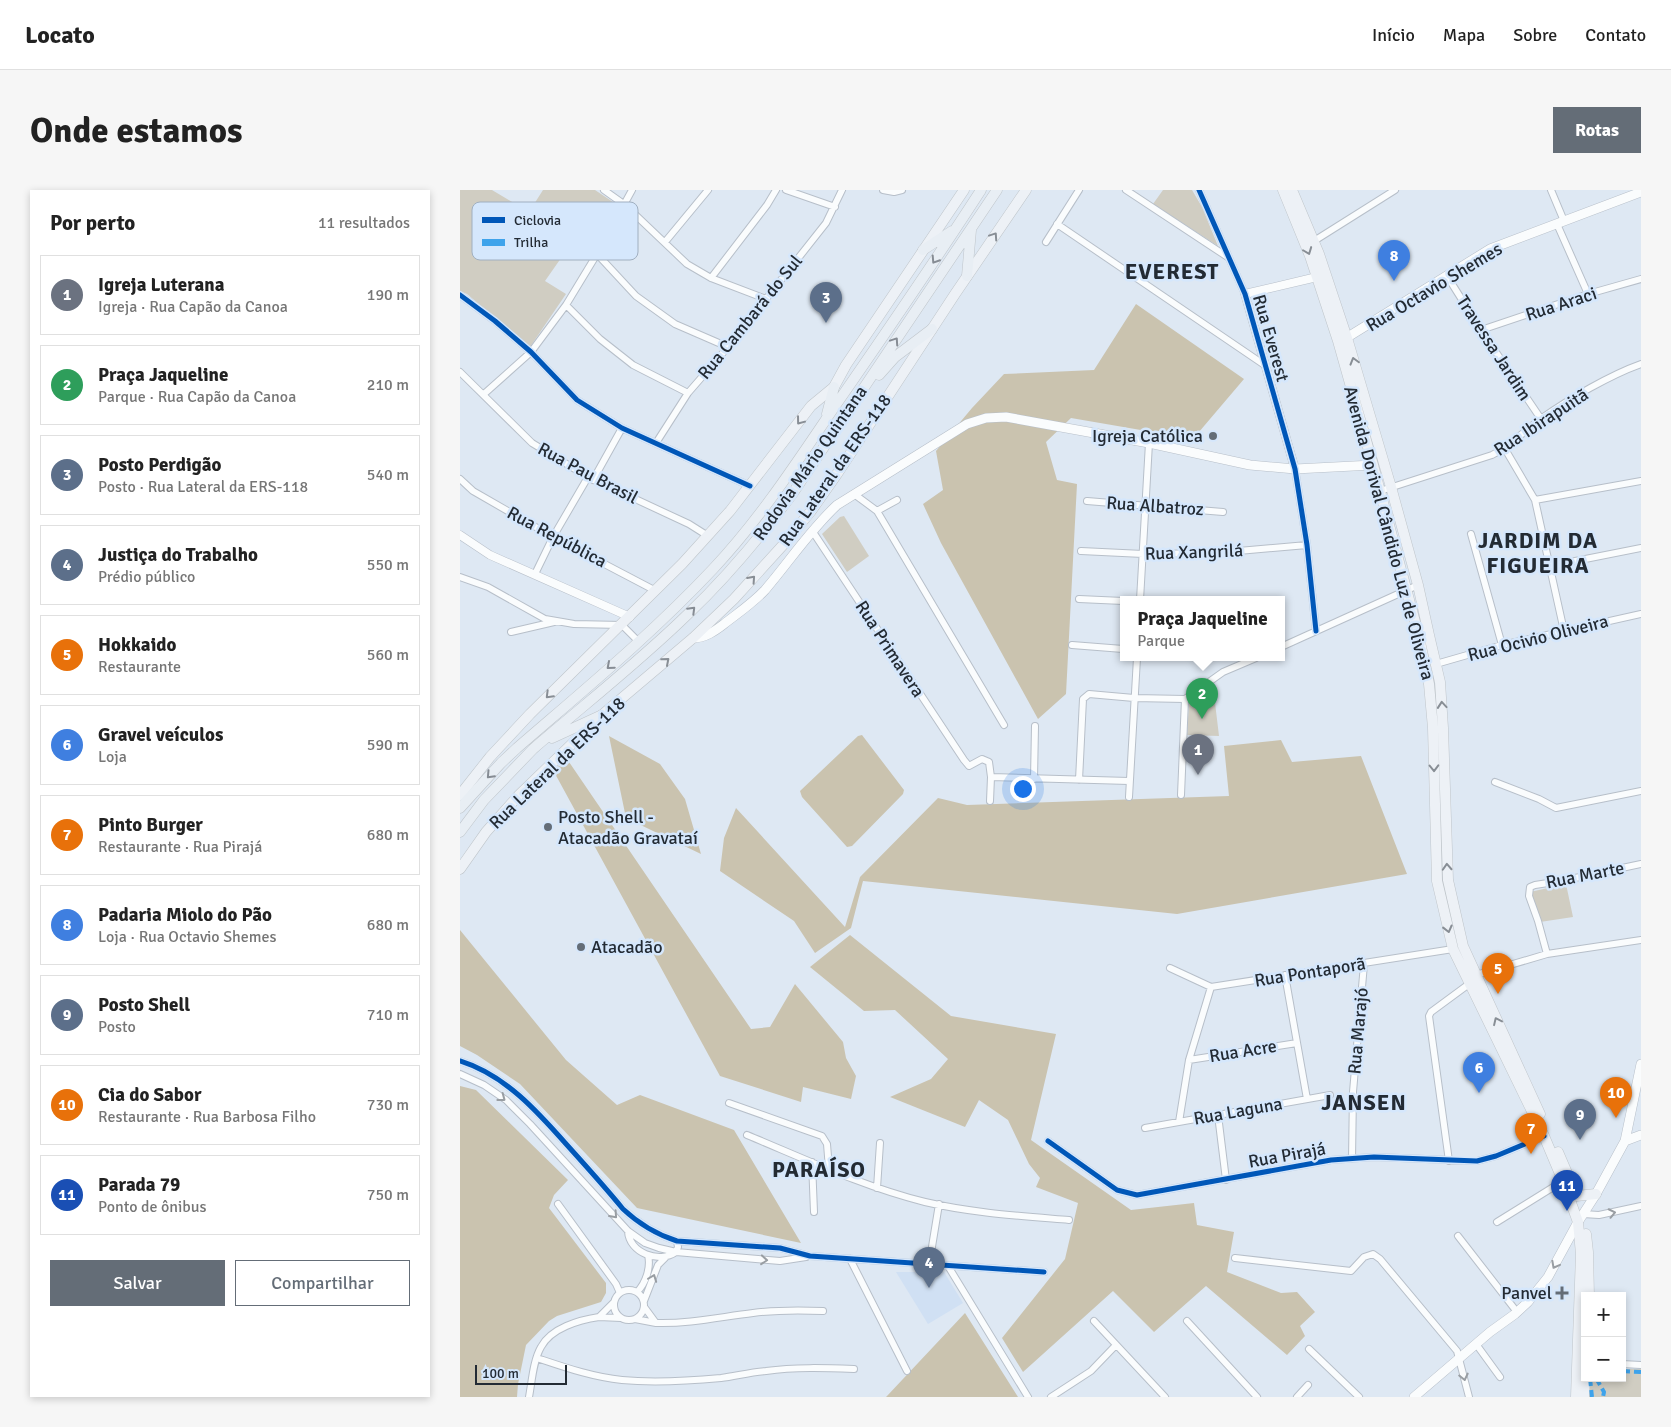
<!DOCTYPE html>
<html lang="pt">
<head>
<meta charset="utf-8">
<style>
  body { margin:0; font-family:Signika,sans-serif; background:#f6f6f6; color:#222 }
  .controls { position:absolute; right:15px; bottom:15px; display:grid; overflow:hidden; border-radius:0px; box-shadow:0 2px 8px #0003 }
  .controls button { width:45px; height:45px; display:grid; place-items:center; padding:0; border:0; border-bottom:1px solid #e0e0e0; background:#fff; color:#222; font:25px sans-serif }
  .scale { position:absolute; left:15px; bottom:12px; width:92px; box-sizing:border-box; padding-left:5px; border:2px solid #232b34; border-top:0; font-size:14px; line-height:18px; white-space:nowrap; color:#232b34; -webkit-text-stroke:4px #d5e7fc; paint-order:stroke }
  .you { position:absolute; left:562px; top:598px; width:18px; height:18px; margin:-12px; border:4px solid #fff; border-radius:50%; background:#1a73e8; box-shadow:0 0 0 8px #1a73e833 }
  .badge { display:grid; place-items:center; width:32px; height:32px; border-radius:50%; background:#646d77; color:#fff; font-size:16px; font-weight:700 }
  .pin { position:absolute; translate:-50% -41px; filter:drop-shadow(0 1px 2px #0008) }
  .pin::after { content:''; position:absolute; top:26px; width:18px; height:15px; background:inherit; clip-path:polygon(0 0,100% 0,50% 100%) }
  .popup { position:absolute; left:660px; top:406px; width:165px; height:65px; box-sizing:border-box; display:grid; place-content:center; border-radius:0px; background:#fff; filter:drop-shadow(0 1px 4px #0005); font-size:16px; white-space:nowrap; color:#767676 }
  .popup b { font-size:19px; color:#222 }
  .popup::after { content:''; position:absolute; left:50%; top:100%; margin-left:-10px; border:10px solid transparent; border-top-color:#fff }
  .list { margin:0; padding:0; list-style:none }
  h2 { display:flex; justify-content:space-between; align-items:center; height:65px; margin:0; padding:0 20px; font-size:21px }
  h2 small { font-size:16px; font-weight:400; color:#767676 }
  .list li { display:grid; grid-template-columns:32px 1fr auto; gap:15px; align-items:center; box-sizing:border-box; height:80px; margin:0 10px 10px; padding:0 10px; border:1px solid #e0e0e0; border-radius:0px }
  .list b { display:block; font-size:19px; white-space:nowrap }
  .list p { margin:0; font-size:16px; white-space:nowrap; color:#767676 }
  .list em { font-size:16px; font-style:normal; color:#767676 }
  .actions { display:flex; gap:10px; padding:15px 20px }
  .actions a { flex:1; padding:11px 0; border:1px solid #646d77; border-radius:0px; text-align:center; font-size:18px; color:#646d77 }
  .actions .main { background:#646d77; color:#fff }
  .map { position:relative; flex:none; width:1181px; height:1207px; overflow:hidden; border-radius:0px }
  header { display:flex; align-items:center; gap:30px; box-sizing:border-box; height:70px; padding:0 25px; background:#fff; border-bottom:1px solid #e0e0e0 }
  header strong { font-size:24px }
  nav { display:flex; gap:28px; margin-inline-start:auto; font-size:18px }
  .intro { display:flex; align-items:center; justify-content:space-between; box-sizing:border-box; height:120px; padding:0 30px }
  h1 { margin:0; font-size:35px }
  .button { padding:12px 22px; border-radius:0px; background:#646d77; color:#fff; font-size:18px; font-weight:700 }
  main { display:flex; gap:30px; padding:0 30px }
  aside { flex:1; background:#fff; border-radius:0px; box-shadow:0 2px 8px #0003 }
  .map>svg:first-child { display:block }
</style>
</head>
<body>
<header>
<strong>Locato</strong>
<nav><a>Início</a><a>Mapa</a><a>Sobre</a><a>Contato</a></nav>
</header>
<div class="intro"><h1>Onde estamos</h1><a class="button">Rotas</a></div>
<main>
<aside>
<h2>Por perto<small>11 resultados</small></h2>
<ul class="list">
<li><span class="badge" style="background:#6b7280">1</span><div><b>Igreja Luterana</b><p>Igreja · Rua Capão da Canoa</p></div><em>190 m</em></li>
<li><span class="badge" style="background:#2e9e5b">2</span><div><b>Praça Jaqueline</b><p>Parque · Rua Capão da Canoa</p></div><em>210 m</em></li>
<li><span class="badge" style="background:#5c6f8a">3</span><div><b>Posto Perdigão</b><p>Posto · Rua Lateral da ERS-118</p></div><em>540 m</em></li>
<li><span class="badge" style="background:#5c6f8a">4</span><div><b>Justiça do Trabalho</b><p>Prédio público</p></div><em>550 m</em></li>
<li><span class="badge" style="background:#e8710a">5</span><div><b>Hokkaido</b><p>Restaurante</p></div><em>560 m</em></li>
<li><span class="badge" style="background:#3f7fe0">6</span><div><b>Gravel veículos</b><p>Loja</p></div><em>590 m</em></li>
<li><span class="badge" style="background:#e8710a">7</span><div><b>Pinto Burger</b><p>Restaurante · Rua Pirajá</p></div><em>680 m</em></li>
<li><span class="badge" style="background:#3f7fe0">8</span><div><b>Padaria Miolo do Pão</b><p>Loja · Rua Octavio Shemes</p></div><em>680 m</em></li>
<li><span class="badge" style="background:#5c6f8a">9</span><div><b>Posto Shell</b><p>Posto</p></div><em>710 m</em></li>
<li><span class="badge" style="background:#e8710a">10</span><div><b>Cia do Sabor</b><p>Restaurante · Rua Barbosa Filho</p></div><em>730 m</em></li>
<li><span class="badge" style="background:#1a4fb4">11</span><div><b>Parada 79</b><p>Ponto de ônibus</p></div><em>750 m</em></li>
</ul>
<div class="actions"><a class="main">Salvar</a><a>Compartilhar</a></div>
</aside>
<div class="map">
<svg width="1181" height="1207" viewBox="0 0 1181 1207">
  <rect width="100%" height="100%" fill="#dee8f3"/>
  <path fill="#d0e0f3" d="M 436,1082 L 484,1082 L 503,1113 L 468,1134 Z"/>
  <path fill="#d0cdc2" d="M 0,0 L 32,0 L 69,22 L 83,0 L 135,0 L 159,16 L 133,61 L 113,51 L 85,91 L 106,104 L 70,157 L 7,104 L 0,101 Z
    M 703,0 L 732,0 L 742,17 L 758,56 L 693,14 Z
    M 384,326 L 409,366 L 387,382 L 362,344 L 380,327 Z
    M 753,496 L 759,546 L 727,545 L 729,513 Z
    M 1106,694 L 1113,727 L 1080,732 L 1070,702 Z
    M 1162,1179 L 1181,1179 L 1181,1207 L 1128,1207 L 1128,1188 L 1162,1188 Z"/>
  <path fill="#cac3af" d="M 676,114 L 784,189 L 733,249 L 611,228 L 586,252 L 597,290 L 617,294 L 606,504 L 578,529 L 481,353 L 463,314 L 483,300 L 476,261 L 512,218 L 544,184 L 634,180 Z
    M 402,545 L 444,600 L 443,604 L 392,656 L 387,657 L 342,607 L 340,601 L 398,546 Z
    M 149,546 L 200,574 L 225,609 L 241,664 L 166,628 Z
    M 821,550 L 832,572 L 901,566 L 947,684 L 717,724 L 403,691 L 391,738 L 355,763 L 334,731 L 260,681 L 264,648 L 276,618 L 385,737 L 400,687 L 478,608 L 507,615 L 769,606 L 764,556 Z
    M 107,569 L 291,839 L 310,837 L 335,794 L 383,852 L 386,868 L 396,886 L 391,909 L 343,897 L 341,912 L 260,886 L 93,580 Z
    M 0,740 L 106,870 L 157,915 L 180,905 L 274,940 L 341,1053 L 177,1018 L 60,894 L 17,865 L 0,856 Z
    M 390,745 L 491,826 L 596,844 L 571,950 L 671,1020 L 734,1013 L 737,1035 L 774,1042 L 767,1082 L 821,1103 L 837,1102 L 855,1122 L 840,1136 L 845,1146 L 827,1165 L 746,1096 L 694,1142 L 653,1101 L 563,1182 L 542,1148 L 605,1069 L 618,1013 L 576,997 L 580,988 L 569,974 L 548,930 L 519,910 L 505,937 L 430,907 L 471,889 L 488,869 L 435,820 L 404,821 L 350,777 Z
    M 0,896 L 16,900 L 108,990 L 94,1005 L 89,1018 L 146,1093 L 146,1103 L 141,1112 L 97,1126 L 89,1131 L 66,1155 L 58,1194 L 57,1207 L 0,1207 Z
    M 505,1123 L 558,1207 L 426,1207 L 427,1206 Z"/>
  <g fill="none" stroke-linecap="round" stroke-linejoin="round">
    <g stroke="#b7bfc9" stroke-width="8">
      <path id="minor" d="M 144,0 L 165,15 L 227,74 L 251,88 L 306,109
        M 326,0 L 375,17
        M 423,0 L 434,2 L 442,0
        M 666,0 L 769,68
        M 739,0 L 785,104
        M 1091,0 L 1104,31
        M 597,34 L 803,174
        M 1097,34 L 1128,104
        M 854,51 L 935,0
        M 205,52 L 248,0
        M 586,52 L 619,0
        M 137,64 L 176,106 L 215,134 L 268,157
        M 987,86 L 1021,140 L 1081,229
        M 251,88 L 307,15 L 316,0
        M 0,105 L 35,131 L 71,162 L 117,210 L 162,238 L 290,296
        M 106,115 L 140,149 L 173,175 L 228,203
        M 1021,140 L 1128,104 L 1181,89
        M 0,182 L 72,253 L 128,287 L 229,334 L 248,346
        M 24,204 L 71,162 L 106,115 L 137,64 L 172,0
        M 196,253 L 228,203 L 268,157 L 366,33 L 382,0
        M 1045,259 L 1075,310 L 1104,441
        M 835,279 L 847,355 L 856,441
        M 0,289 L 13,301 L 93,347 L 196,401
        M 133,290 L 162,238
        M 920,301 L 1032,265 C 1051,256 1065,240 1082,228 C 1109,209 1150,185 1181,174
        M 394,304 L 417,321 L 437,310
        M 1075,310 L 1181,291
        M 627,311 L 763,322
        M 417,321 L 544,535
        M 353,342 L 504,570 L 509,576 L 522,569 L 529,572 L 531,587 L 530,611
        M 1011,344 L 1042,455
        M 621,361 L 683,364 L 756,363 L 847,355
        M 1090,376 L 1181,358
        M 75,384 L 93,347 L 128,287
        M 0,387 L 28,397 L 85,429 L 114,434 L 162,435 L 178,451
        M 619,409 L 663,411
        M 680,410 L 689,253
        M 51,442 L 94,432
        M 612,455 L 663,459
        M 821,457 L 958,395
        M 976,474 L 1042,455 L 1181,424
        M 531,587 L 669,591
        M 574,589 L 575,536
        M 619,590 L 623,509 L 629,504 L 674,508 L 725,509 L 763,482 L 796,468
        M 1035,592 L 1079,609 L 1096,618 L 1181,601
        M 721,605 L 725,509
        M 669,607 L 677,468
        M 1087,764 L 1078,731 L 1069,706 L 1070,697 L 1075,695 L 1101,691 L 1181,674
        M 710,778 L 751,797 L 993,759
        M 825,785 L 847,909
        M 1016,785 L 1087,764 L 1181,750
        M 729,870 L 837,853
        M 0,871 C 45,885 77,921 107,955 C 126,976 145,997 163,1019 C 179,1034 195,1044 217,1051 L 320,1058 L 350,1066 L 584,1082
        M 0,884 L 24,895 L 46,910 L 70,934 L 168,1041 L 185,1053 L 199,1058 L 216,1062 L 320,1071 L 346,1067
        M 269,913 L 362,946 L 367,954 L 369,979
        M 758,925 L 766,990
        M 719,932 L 729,870 L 751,797
        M 685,938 L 870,905
        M 287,945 C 345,969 404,997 465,1012 C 512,1023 561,1026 609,1030
        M 588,951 L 657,1000 L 677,1005 L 871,970 L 914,967 L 1017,971 L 1036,966 L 1084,946
        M 892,969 L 893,902 L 904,774
        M 989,971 L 969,826 L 971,822 L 1009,794
        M 352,972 L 354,1022
        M 417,998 L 420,953
        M 98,1014 L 156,1094 L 160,1103
        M 1123,1024 L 1139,1025 L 1181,1016
        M 1037,1032 L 1103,991
        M 168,1041 C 169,1063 199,1074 216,1062 L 218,1057 L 217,1051
        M 998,1046 L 1057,1122
        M 775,1068 L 891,1081 L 904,1067 L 913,1064 L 920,1069 L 997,1161 L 1009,1207
        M 390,1069 L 447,1181
        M 469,1075 L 479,1014
        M 488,1076 L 568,1207
        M154 1115a15 15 0 1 1 30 0a15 15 0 1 1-30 0Z
        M 177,1102 C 186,1093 191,1077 188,1065
        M 184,1111 L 198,1075 L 205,1068
        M 154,1112 L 139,1127 L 161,1128
        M 175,1129 L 196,1133 L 185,1118
        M 634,1131 L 705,1207
        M 727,1131 L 797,1207
        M 196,1133 C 229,1134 260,1127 293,1123 C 316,1120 340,1120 363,1121
        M 1016,1154 L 1040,1187
        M 849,1159 L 899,1207
        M 77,1168 C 104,1177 132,1187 162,1190 C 194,1193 228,1191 261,1188 C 276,1186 291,1182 306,1181 C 335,1177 365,1178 394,1179
        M 1162,1174 L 1181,1175
        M 69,1207 C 72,1191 73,1171 81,1157 C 91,1138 119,1130 139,1127
        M 591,1207 L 631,1181 L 656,1155
        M 837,1207 L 848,1195"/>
    </g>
    <g stroke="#b7bfc9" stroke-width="9">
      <path id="tertiary" d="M 835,279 L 785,104 L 857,87
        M 0,345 L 30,365 L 170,427"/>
    </g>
    <g stroke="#b7bfc9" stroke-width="10">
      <path id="secondary" d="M 883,150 L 1030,59 L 1181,2
        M 233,448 C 245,448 255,441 264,434 C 278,423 293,413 305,400 C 329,372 350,340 377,315 L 507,234 L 526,228 L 546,227 L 689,253 L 790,275 L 835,279 L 913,275
        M 1165,951 L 1181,945
        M 954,1207 L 1030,1142 L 1055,1124 L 1068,1112 L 1088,1087 L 1118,1032 L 1136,1004 L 1165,951 L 1181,874"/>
    </g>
    <g stroke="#bfc5ca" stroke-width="11">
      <path id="primary" d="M 823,0 L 850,66 L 878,151 L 913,275 L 959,447 L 969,494 L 973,538 L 977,691 L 993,759 L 1084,946 L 1103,991 L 1118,1032 L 1121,1064 L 1116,1207
        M 832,0 L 859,64 L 887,148 L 931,297 L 958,395 L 969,445 L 980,492 L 983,538 L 988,690 L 1003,756 L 1080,924
        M 0,605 L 30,567 L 70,524 L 222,374 L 270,321 L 351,216 L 374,197 L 386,175 L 504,0
        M 0,679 L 26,642 L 59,605 L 142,525 L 233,448 L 274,409 L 323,355 L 351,321 L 377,284 L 495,104 L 566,0
        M 1098,962 L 1113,997
        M 1116,1006 L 1136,1004
        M 1126,1044 L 1128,1062 L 1129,1106
        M 1124,1207 L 1125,1188"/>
    </g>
    <g stroke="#bfc5ca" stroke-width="11">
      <path id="trunk" d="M 463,60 L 492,41
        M 507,86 L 511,40
        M 419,185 L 435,167 L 472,139
        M 367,224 L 374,197
        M 92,548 L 142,525
        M 0,618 L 41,573 L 57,558 C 124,500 192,444 253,379 C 299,330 335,275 373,219 C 423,147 473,74 521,0
        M 0,642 L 24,610 L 73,559 C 125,514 179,472 228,424 C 267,387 301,346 333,303 L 537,0"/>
    </g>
    <use href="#minor" stroke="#fafcfd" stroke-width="6"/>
    <use href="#tertiary" stroke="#fafcfd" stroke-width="8"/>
    <use href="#secondary" stroke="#fafcfd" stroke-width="9"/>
    <use href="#primary" stroke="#edf1f6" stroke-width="10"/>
    <use href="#trunk" stroke="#e8eef4" stroke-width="10"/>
    <path stroke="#3ea3eb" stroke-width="4" stroke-dasharray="8 4" stroke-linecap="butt" d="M 1162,1181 L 1181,1182
      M 1130,1188 L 1132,1207
      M 1136,1188 L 1144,1202 L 1143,1207"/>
    <g stroke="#d5e7fc" stroke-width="8">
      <path id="cycleway" d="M 739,0 L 785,104 L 835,279 L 847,355 L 856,441
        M 0,105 L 35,131 L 71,162 L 117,210 L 162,238 L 290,296
        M 0,871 C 45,885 77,921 107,955 C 126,976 145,997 163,1019 C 179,1034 195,1044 217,1051 L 320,1058 L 350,1066 L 584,1082
        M 588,951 L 657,1000 L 677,1005 L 871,970 L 914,967 L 1017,971 L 1036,966 L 1084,946"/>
    </g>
    <use href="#cycleway" stroke="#0057b8" stroke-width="5"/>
  </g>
  <defs><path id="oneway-chevron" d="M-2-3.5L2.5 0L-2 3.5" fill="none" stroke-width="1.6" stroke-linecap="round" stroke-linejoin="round" transform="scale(1.25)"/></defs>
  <g stroke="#888e95">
    <use href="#oneway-chevron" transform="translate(534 46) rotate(-56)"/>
    <use href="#oneway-chevron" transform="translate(848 61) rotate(69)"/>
    <use href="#oneway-chevron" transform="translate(894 171) rotate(-106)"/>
    <use href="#oneway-chevron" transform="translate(340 231) rotate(127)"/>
    <use href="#oneway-chevron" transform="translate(292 389) rotate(-48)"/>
    <use href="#oneway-chevron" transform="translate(206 471) rotate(-41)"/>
    <use href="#oneway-chevron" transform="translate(89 505) rotate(135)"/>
    <use href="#oneway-chevron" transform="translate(982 515) rotate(-95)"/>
    <use href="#oneway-chevron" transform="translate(974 578) rotate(89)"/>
    <use href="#oneway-chevron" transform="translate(987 677) rotate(-93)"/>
    <use href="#oneway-chevron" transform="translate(988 739) rotate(76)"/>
    <use href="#oneway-chevron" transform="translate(1037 831) rotate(-115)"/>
  </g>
  <g stroke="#868c94">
    <use href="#oneway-chevron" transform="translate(475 70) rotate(123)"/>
    <use href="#oneway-chevron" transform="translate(435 151) rotate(-56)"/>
    <use href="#oneway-chevron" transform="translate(232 420) rotate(-45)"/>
    <use href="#oneway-chevron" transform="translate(150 476) rotate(139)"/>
    <use href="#oneway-chevron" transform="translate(30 585) rotate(133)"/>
  </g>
  <g stroke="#999ea3">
    <use href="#oneway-chevron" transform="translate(42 908) rotate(37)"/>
    <use href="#oneway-chevron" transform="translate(1152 1023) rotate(-12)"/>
    <use href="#oneway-chevron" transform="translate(154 1025) rotate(48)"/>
    <use href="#oneway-chevron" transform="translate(304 1070) rotate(5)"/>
    <use href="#oneway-chevron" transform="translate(1095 1075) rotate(118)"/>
    <use href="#oneway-chevron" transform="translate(193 1088) rotate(-69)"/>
    <use href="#oneway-chevron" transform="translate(1004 1187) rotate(77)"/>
  </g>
  <g fill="#646d77" stroke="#d5e7fc" stroke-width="2">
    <circle cx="753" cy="246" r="5"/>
    <circle cx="88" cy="637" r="5"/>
    <circle cx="121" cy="757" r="5"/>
    <path d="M1099.5 1095.5h5v5h5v5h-5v5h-5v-5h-5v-5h5z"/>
  </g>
  <g text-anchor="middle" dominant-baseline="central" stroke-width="5" stroke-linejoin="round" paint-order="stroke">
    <g font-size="18" fill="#232b34" stroke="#d5e7fc">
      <text transform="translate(974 97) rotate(-31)">Rua Octavio Shemes</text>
      <text transform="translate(1101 114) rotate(-18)">Rua Araci</text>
      <text transform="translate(290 127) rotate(-51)">Rua Cambará do Sul</text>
      <text transform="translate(811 148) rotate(74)">Rua Everest</text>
      <text transform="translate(1034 158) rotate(57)">Travessa Jardim</text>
      <text transform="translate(1081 232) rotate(-33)">Rua Ibirapuitã</text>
      <text transform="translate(350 273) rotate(-55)">Rodovia Mário Quintana</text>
      <text transform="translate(375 280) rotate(-55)">Rua Lateral da ERS-118</text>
      <text transform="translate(128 283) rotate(28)">Rua Pau Brasil</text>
      <text transform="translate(695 316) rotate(4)">Rua Albatroz</text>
      <text transform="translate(929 343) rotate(75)">Avenida Dorival Cândido Luz de Oliveira</text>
      <text transform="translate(97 347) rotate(28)">Rua República</text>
      <text transform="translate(734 362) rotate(-2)">Rua Xangrilá</text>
      <text transform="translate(1078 448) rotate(-14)">Rua Ocivio Oliveira</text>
      <text transform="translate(430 459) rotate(57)">Rua Primavera</text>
      <text transform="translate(97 573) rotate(-44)">Rua Lateral da ERS-118</text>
      <text transform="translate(1125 685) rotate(-11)">Rua Marte</text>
      <text transform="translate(850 782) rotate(-9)">Rua Pontaporã</text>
      <text transform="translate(898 841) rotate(-85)">Rua Marajó</text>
      <text transform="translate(783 861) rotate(-9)">Rua Acre</text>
      <text transform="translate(778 921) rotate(-10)">Rua Laguna</text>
      <text transform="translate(827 965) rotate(-10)">Rua Pirajá</text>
    </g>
    <g font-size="18" fill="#232b34" stroke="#d5e7fc" text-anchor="end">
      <text x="743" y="246">Igreja Católica</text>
      <text x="98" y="627" text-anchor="start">Posto Shell -<tspan x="98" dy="21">Atacadão Gravataí</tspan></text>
      <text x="131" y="757" text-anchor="start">Atacadão</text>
      <text x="1092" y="1103">Panvel</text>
    </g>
    <g font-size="22" font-weight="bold" letter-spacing="1" fill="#232b34" stroke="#d5e7fc">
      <text x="712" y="81">EVEREST</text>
      <text x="1078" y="350">JARDIM DA<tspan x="1078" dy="25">FIGUEIRA</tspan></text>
      <text x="904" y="912">JANSEN</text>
      <text x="359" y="979">PARAÍSO</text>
    </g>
  </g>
  <rect x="12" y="12" width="166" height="58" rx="8" fill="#d5e7fc" stroke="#a0afc0" stroke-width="1"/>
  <rect x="22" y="27" width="23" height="6" fill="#0057b8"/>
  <rect x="22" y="49" width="23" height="7" fill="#3ea3eb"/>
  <g font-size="14" fill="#232b34">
    <text x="54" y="35">Ciclovia</text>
    <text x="54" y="57">Trilha</text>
  </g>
</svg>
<div class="controls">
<button>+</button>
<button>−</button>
</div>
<div class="scale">100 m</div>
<div class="you"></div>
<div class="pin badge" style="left:738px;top:585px;background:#6b7280">1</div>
<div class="pin badge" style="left:742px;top:529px;background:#2e9e5b">2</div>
<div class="popup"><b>Praça Jaqueline</b>Parque</div>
<div class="pin badge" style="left:366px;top:133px;background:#5c6f8a">3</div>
<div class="pin badge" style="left:469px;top:1098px;background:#5c6f8a">4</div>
<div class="pin badge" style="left:1038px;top:804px;background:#e8710a">5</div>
<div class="pin badge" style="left:1019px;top:903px;background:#3f7fe0">6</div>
<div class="pin badge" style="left:1071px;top:964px;background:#e8710a">7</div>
<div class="pin badge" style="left:934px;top:91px;background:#3f7fe0">8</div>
<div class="pin badge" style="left:1120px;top:950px;background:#5c6f8a">9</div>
<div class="pin badge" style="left:1156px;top:928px;background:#e8710a">10</div>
<div class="pin badge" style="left:1107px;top:1021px;background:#1a4fb4">11</div>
</div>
</main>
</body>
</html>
